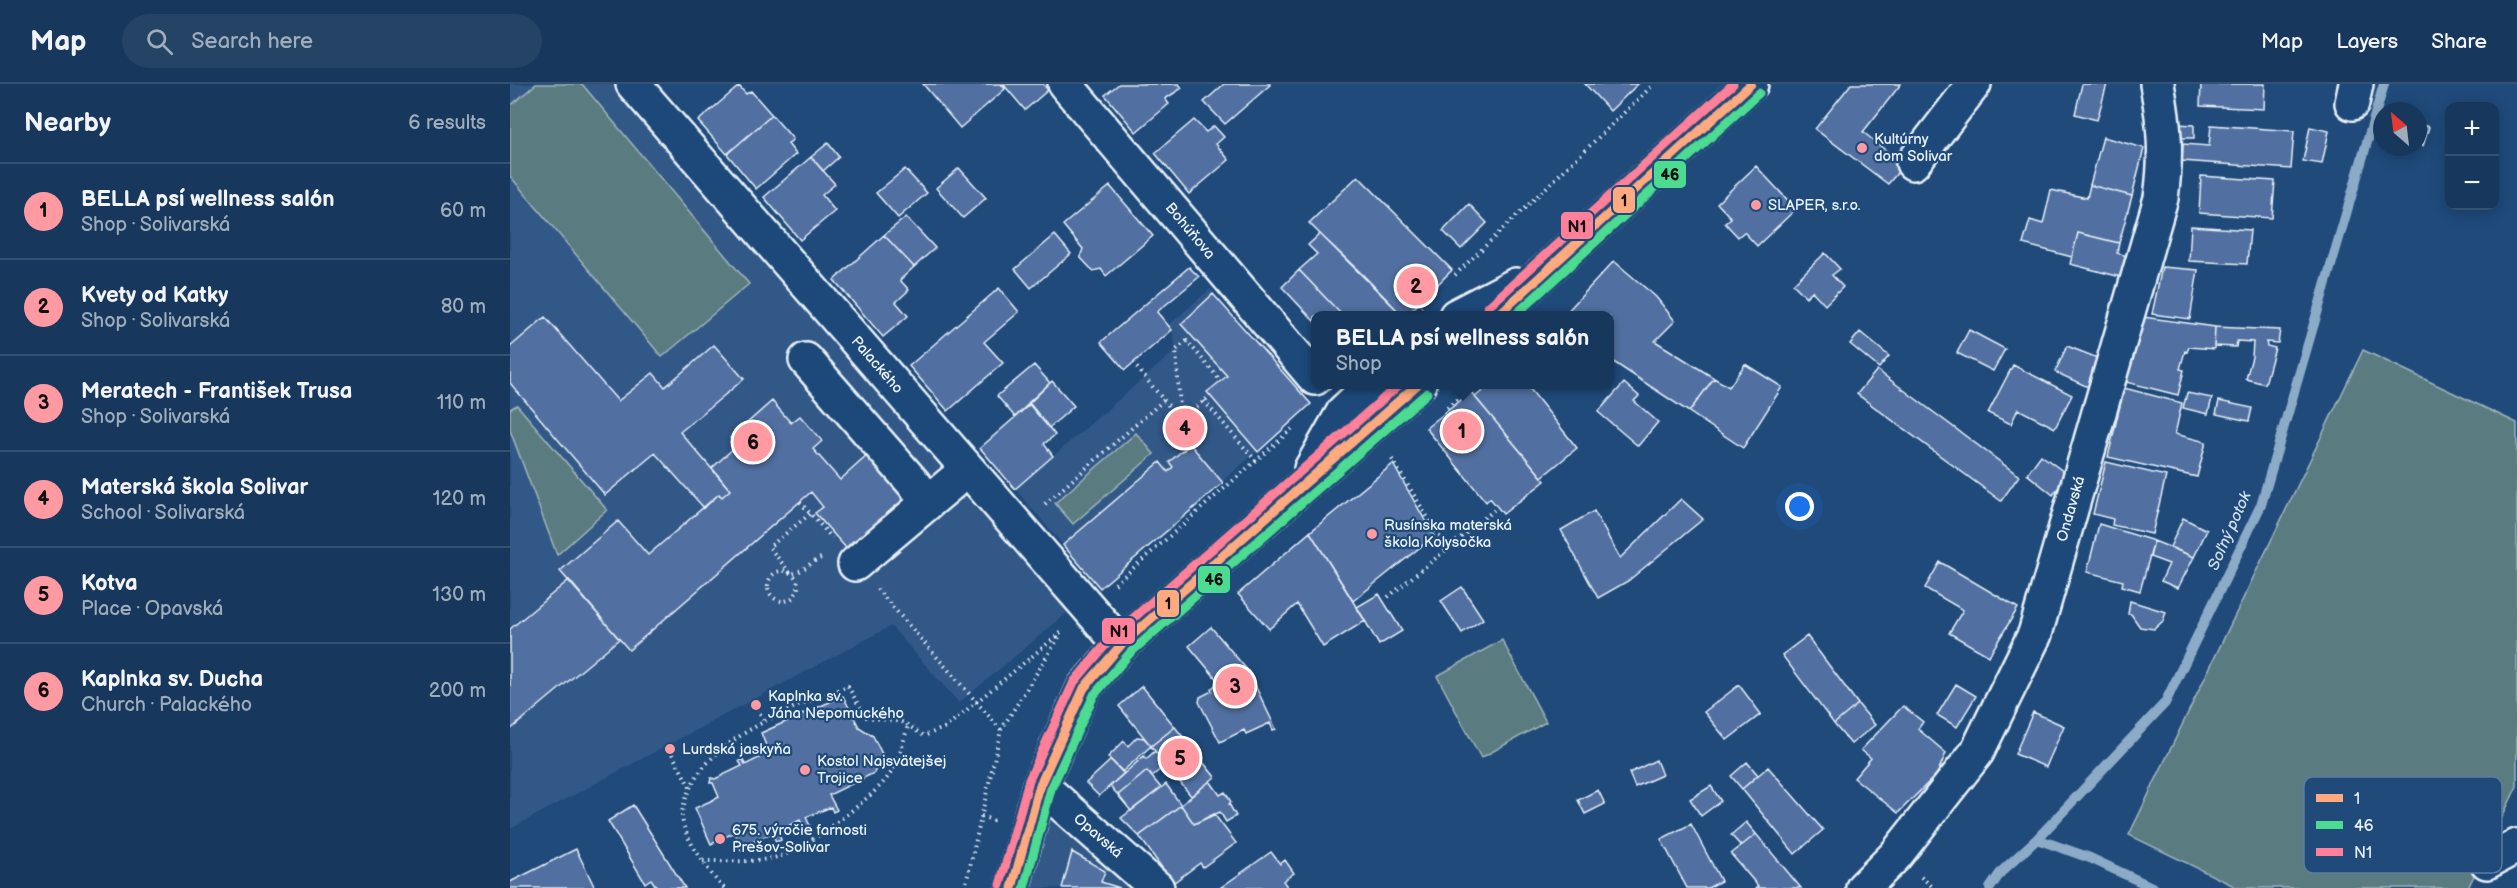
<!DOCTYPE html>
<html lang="en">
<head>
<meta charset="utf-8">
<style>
  body { margin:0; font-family:"Balsamiq Sans",sans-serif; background:#244365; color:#f1f3f6 }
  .controls { position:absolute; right:18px; top:18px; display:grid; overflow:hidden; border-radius:12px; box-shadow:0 3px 15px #0003 }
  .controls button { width:54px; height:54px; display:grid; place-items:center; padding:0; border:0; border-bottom:2px solid #365272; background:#17385c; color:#f1f3f6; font:30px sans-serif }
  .compass { position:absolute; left:1863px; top:18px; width:54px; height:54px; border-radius:50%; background:#17385c; box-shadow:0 3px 15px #0003; rotate:332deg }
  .you { position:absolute; left:1290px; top:423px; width:21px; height:21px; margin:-15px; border:4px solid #fff; border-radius:50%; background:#1a73e8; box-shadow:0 0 0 9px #1a73e833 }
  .badge { display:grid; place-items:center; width:39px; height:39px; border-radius:50%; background:#ff9aa2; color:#111; font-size:20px; font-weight:700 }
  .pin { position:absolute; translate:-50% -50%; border:3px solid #fff; box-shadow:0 2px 6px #0006 }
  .popup { position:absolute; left:801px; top:227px; width:303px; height:78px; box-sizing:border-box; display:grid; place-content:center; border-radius:12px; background:#17385c; filter:drop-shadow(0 2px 4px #0005); font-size:20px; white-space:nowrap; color:#9eacbb }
  .popup b { font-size:22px; color:#f1f3f6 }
  .popup::after { content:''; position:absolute; left:50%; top:100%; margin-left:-12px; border:12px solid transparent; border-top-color:#17385c }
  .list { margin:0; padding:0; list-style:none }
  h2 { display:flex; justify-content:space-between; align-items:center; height:78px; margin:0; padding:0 24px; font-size:26px }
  h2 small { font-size:20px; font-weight:400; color:#9eacbb }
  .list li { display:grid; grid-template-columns:39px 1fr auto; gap:18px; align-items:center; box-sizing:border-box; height:96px; padding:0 24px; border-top:2px solid #365272 }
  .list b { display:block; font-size:22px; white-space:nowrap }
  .list p { margin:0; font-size:20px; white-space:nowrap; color:#9eacbb }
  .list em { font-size:20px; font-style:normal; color:#9eacbb }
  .icon { flex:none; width:33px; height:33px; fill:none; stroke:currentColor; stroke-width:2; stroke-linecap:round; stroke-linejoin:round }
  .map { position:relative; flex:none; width:2007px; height:804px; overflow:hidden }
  header { display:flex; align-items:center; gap:36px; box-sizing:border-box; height:84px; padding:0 30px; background:#17385c; border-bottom:2px solid #365272 }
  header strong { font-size:28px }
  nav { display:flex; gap:33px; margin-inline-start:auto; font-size:21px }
  .search { width:420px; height:54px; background:#244365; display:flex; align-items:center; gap:15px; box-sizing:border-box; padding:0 21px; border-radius:33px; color:#9eacbb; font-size:22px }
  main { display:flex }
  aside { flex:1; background:#17385c }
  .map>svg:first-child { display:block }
</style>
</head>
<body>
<header>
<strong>Map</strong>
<div class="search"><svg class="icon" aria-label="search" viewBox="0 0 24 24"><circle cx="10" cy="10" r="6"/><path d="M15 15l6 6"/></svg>Search here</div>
<nav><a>Map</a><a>Layers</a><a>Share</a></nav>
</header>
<main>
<aside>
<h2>Nearby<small>6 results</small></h2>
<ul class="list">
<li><span class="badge">1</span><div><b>BELLA psí wellness salón</b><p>Shop · Solivarská</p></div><em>60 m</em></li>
<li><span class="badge">2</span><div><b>Kvety od Katky</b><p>Shop · Solivarská</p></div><em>80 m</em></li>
<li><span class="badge">3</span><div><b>Meratech - František Trusa</b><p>Shop · Solivarská</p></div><em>110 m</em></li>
<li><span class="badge">4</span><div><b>Materská škola Solivar</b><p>School · Solivarská</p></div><em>120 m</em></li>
<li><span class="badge">5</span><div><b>Kotva</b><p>Place · Opavská</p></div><em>130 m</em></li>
<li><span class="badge">6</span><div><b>Kaplnka sv. Ducha</b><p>Church · Palackého</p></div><em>200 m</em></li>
</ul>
</aside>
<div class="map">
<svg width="2007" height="804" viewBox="0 0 2007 804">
  <rect width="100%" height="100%" fill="#1f4a7a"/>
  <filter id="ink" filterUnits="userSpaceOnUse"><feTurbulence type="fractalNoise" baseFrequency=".0167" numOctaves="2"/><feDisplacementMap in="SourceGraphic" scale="12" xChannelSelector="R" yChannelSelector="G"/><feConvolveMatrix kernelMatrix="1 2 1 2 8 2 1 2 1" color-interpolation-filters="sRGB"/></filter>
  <g filter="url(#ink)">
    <path fill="#325888" d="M 0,0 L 128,0 L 577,512 L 449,619 L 381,542 L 0,745 Z
      M 700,205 L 801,320 L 590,504 L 505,405 L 666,266 L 662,246 L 658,242 Z
      M 530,701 L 647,804 L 502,804 Z"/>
    <path fill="#5a7c81" stroke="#a1b6bc" stroke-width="1.5" d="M 26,0 L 72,0 L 239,200 L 152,273 L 0,92 L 0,22 Z
      M 1853,266 L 2007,339 L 2007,702 L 1958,804 L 1728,804 L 1619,751 Z
      M 7,321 L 97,426 L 47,471 L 0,346 L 0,325 Z
      M 626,349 L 644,370 L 563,440 L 545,419 Z
      M 992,556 L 1036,638 L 971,674 L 927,592 Z"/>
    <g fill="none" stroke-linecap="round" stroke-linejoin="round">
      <path stroke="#8cabc7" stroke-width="10" d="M 1527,755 L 1580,774 L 1644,804
        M 1480,804 L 1491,788 L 1527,755 L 1655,619 L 1751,421 L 1874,0"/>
    </g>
    <path fill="#5170a1" stroke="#e8f1f8" stroke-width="1.5" d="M 413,0 L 491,0 L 495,5 L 450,44 Z
      M 493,0 L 533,0 L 538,6 L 515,26 Z
      M 609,0 L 669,0 L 672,4 L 655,15 L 659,20 L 626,48 L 595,11 Z
      M 714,0 L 760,0 L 760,1 L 715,40 L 694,18 Z
      M 1075,0 L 1128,0 L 1100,27 Z
      M 1341,0 L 1391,0 L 1353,48 L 1394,81 L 1378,100 L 1305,45 Z
      M 1572,0 L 1597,0 L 1587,36 L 1565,30 Z
      M 1691,0 L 1755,0 L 1754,25 L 1690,22 Z
      M 229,2 L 236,10 L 241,7 L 262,31 L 217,70 L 188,37 Z
      M 262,31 L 283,55 L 278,60 L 286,70 L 246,105 L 217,70 Z
      M 684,36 L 696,48 L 704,42 L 714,53 L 706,60 L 719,76 L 679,110 L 645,69 Z
      M 1667,40 L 1684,41 L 1684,54 L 1667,54 Z
      M 1908,40 L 1919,43 L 1913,62 L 1908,60 Z
      M 1701,41 L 1784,47 L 1781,85 L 1672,77 L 1673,60 L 1699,62 Z
      M 1800,43 L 1819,47 L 1812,80 L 1793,77 Z
      M 1593,53 L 1634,64 L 1622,112 L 1580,101 Z
      M 318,59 L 329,73 L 313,87 L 301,73 Z
      M 301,73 L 325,100 L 312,111 L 325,127 L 290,156 L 254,113 Z
      M 1246,82 L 1286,125 L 1247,162 L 1234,148 L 1228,153 L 1215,139 L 1221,134 L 1207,119 Z
      M 449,84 L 476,114 L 453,134 L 426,104 Z
      M 395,85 L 417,109 L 388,134 L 366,109 Z
      M 848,92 L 942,186 L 896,232 L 893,232 L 799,139 Z
      M 1691,92 L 1765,97 L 1762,134 L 1689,129 Z
      M 1580,101 L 1622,112 L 1609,159 L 1568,149 L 1562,173 L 1513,160 L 1520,136 L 1533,140 L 1541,106 L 1577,114 Z
      M 600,102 L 643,152 L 596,192 L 591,185 L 583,187 L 570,173 L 573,165 L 553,141 Z
      M 959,120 L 977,139 L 951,165 L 933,147 Z
      M 396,133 L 425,164 L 404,183 L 374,151 Z
      M 1681,142 L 1740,146 L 1737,180 L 1679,177 Z
      M 1568,149 L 1609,159 L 1607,169 L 1617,172 L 1611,193 L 1560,180 Z
      M 810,150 L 854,192 L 893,232 L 833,232 L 789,186 L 807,170 L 798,161 Z
      M 374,151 L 404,183 L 390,196 L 399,206 L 386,218 L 398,232 L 373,253 L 324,196 Z
      M 545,151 L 561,170 L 521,204 L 505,185 Z
      M 1315,169 L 1330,185 L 1322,191 L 1333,203 L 1315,221 L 1302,207 L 1296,213 L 1283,200 Z
      M 1104,177 L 1146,213 L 1165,237 L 1145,257 L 1204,294 L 1179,328 L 1099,275 L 1099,232 L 1053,232 Z
      M 679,183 L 689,193 L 647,228 L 662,246 L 615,286 L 591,258 Z
      M 1652,183 L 1688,186 L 1680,235 L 1642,230 Z
      M 789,186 L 833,232 L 805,232 L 805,238 L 772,203 Z
      M 489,204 L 509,228 L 474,258 L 493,279 L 438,327 L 399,282 Z
      M 703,210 L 801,320 L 748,368 L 697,308 L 717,292 L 671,240 Z
      M 35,233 L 108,317 L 143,289 L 155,303 L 204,261 L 234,295 L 170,348 L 220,406 L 212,413 L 209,410 L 194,424 L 145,369 L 95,411 L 0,299 L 0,263 Z
      M 1633,233 L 1705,243 L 1704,265 L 1679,263 L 1677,268 L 1675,267 L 1670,285 L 1674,286 L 1668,311 L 1616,298 Z
      M 1705,243 L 1770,246 L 1768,259 L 1756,258 L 1757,262 L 1765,264 L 1755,300 L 1736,295 L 1742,273 L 1743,258 L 1727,257 L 1726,263 L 1704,262 Z
      M 1459,246 L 1495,265 L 1483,287 L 1447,269 Z
      M 1350,248 L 1379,272 L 1369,284 L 1340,260 Z
      M 1557,262 L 1590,275 L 1578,303 L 1545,288 Z
      M 1235,280 L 1272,303 L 1233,364 L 1179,328 L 1204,294 L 1219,303 Z
      M 524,281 L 540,299 L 505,333 L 487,312 Z
      M 1503,281 L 1562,311 L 1545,344 L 1508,325 L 1501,340 L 1478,329 Z
      M 1367,286 L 1509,392 L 1491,417 L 1347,310 Z
      M 542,297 L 564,322 L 539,344 L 518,319 Z
      M 1114,299 L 1129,312 L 1124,317 L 1148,338 L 1128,362 L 1088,328 Z
      M 981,300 L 1016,300 L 1067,364 L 1032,393 L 965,313 Z
      M 1614,304 L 1672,319 L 1665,350 L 1696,358 L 1687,393 L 1598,373 Z
      M 961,308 L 1035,397 L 993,430 L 980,414 L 976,418 L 916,344 Z
      M 1677,309 L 1702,314 L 1698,330 L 1673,324 Z
      M 262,317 L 281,339 L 290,332 L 312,357 L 303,365 L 330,396 L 360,369 L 398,413 L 346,459 L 343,457 L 336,464 L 305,429 L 313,423 L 301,408 L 119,566 L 50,487 L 108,437 L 138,471 L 209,410 L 212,413 L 220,406 L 202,384 L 227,361 L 220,354 Z
      M 1709,317 L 1742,324 L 1739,337 L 1706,330 Z
      M 520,320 L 545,351 L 534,360 L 543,372 L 505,405 L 470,364 Z
      M 680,360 L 713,399 L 590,504 L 553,461 L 650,378 L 658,388 L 663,383 L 659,378 Z
      M 1531,371 L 1558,391 L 1543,411 L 1517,390 Z
      M 1596,378 L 1656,392 L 1642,450 L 1602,441 L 1603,435 L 1583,430 Z
      M 883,380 L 924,452 L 843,517 L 800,448 Z
      M 1171,415 L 1193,435 L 1118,497 L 1088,514 L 1051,446 L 1084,427 L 1110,474 Z
      M 1673,434 L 1697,446 L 1684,473 L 1660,463 Z
      M 1589,440 L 1644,457 L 1630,507 L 1612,502 L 1613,497 L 1577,488 Z
      M 800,448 L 855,537 L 813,563 L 787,520 L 759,545 L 728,510 Z
      M 1644,457 L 1684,473 L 1668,504 L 1651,497 L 1659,480 L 1640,473 Z
      M 1430,478 L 1508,524 L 1479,572 L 1439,549 L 1453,526 L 1415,504 Z
      M 59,496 L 109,555 L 0,646 L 0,545 Z
      M 952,503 L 973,535 L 952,549 L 931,517 Z
      M 869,510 L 892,547 L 869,561 L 847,523 Z
      M 1620,517 L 1656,528 L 1653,537 L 1644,545 L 1630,543 L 1621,530 L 1618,530 Z
      M 701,543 L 738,587 L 766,645 L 763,646 L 760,639 L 736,650 L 734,646 L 710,658 L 689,618 L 690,613 L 702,607 L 701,605 L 709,598 L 679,562 Z
      M 1297,552 L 1348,620 L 1324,640 L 1272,571 Z
      M 1446,600 L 1466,612 L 1447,643 L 1427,631 Z
      M 1229,601 L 1251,630 L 1217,656 L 1194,628 Z
      M 632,602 L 665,643 L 641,662 L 609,622 Z
      M 333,612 L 349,643 L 363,652 L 372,670 L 364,689 L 319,711 L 327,726 L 323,728 L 321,723 L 296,733 L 300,742 L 294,744 L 290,736 L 268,747 L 271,756 L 266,758 L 262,749 L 238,760 L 235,767 L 231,766 L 225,748 L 201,760 L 185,724 L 209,713 L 203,699 L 200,699 L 201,694 L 205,695 L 232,682 L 229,677 L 233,675 L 235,681 L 259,669 L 251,649 Z
      M 1348,620 L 1365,641 L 1341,660 L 1324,640 Z
      M 1393,622 L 1413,638 L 1408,645 L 1436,669 L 1427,690 L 1388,729 L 1344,694 L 1361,674 L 1351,666 Z
      M 1523,628 L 1554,642 L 1536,683 L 1505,670 Z
      M 665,643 L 705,693 L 681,712 L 641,662 Z
      M 627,653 L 634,654 L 641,662 L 612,688 L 598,673 L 614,657 L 618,662 Z
      M 645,667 L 656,681 L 642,692 L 637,687 L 608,711 L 600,702 L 634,672 L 636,675 Z
      M 601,676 L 614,689 L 589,712 L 576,699 Z
      M 1146,676 L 1152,691 L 1125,703 L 1119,689 Z
      M 1237,678 L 1248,691 L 1232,705 L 1221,692 Z
      M 1258,683 L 1313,746 L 1285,770 L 1232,705 Z
      M 637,687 L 651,704 L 621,727 L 608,711 Z
      M 700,697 L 710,711 L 715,708 L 721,718 L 719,720 L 726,732 L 716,738 L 710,728 L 684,740 L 671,721 Z
      M 656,700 L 671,721 L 629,752 L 611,734 Z
      M 1201,702 L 1211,717 L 1191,732 L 1180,715 Z
      M 1088,706 L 1095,720 L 1075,730 L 1068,716 Z
      M 123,721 L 175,804 L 147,804 L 141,795 L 135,799 L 98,737 Z
      M 671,721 L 684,740 L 704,730 L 726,759 L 693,783 L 690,779 L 663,799 L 629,752 Z
      M 1236,738 L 1246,750 L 1231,762 L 1221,751 Z
      M 1181,740 L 1211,797 L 1198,804 L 1177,804 L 1151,755 Z
      M 1246,750 L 1291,804 L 1246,804 L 1248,802 L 1221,770 Z
      M 66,765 L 85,804 L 0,804 L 0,798 Z
      M 562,768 L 595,787 L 591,798 L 610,804 L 552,804 Z
      M 761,768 L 770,780 L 775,776 L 784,789 L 773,797 L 778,804 L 710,804 Z"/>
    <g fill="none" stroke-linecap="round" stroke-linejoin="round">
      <g stroke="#e8f1f8" stroke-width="38">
        <path id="minor" d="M 123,0 L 611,561
          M 555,0 L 805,294
          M 1842,19 L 1846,0
          M 1403,79 L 1464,0
          M 946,232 L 1006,201
          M 986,232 L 1241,0
          M 296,276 L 419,417
          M 801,385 L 834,327 L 863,300
          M 345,480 L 458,385
          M 530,701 L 647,804
          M 1977,778 L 2007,762
          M 502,804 L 530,701 L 574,604 L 611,561 L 909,300
          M 1353,804 L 1385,772 L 1467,668 L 1525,550 L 1651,114 C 1657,70 1655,44 1647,0"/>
      </g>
      <path stroke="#e8f1f8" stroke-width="4" stroke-dasharray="1.5 4.5" stroke-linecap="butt" d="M 945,191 L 1144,0
        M 903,232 L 912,223
        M 623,279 L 671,337 L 700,312
        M 694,317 L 746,377
        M 937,324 L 967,300
        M 673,367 L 666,266 L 677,257 L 711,297
        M 290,418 L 322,454
        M 535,420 L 654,316
        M 300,430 L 259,463 L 281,490 C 293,488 300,478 311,474
        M 937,465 L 984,426
        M258 502a15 15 0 1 1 30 0a15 15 0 1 1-30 0Z
        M 605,500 L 782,345
        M 367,505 L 491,646
        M 878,513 L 937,465 L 880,372
        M 247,624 L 255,639
        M 162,670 L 180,703
        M 471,732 L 485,737
        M 193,777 C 218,777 247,779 271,772 C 295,765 363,713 378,693 C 388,680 394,657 398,641
        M 1411,793 L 1424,804
        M 214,804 C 205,796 199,786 192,776 C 183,763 172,746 172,730 C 172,726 174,721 175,717 C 193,655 283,623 338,602 L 355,633 L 393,638 L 414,652 L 436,643 L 554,546
        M 455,804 L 491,646 L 551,550"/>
      <use href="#minor" stroke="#1f4a7a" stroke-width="33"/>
      <g stroke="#1f4a7a" stroke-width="14">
        <path id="bus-1" d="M 987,232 L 1241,0
          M 502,804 L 530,701 L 574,604 L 611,561 L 908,300"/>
      </g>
      <g stroke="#1f4a7a" stroke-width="14">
        <path id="bus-2" d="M 1004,232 L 1249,9
          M 514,804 L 541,705 L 584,611 L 620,569 L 917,309"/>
      </g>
      <g stroke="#1f4a7a" stroke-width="14">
        <path id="bus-3" d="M 978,223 L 1223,0
          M 490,801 L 519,696 L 564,598 L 603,552 L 890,300"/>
      </g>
      <use href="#bus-1" stroke="#ffa980" stroke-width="9"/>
      <use href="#bus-2" stroke="#4ddb92" stroke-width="9"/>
      <use href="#bus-3" stroke="#ff8098" stroke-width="9"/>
    </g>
  </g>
  <g fill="#ff9aa2" stroke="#1f4a7a" stroke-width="2">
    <circle cx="1352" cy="64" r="6"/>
    <circle cx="1246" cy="121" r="6"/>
    <circle cx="862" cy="450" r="6"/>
    <circle cx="246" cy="621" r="6"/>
    <circle cx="160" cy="665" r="6"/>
    <circle cx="295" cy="686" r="6"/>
    <circle cx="210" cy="755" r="6"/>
  </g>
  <g text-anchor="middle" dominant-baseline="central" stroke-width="4.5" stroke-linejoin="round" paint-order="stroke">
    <g font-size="15" fill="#e8f1f8" stroke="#1f4a7a" text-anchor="start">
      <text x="1364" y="55">Kultúrny<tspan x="1364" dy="17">dom Solivar</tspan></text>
      <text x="1258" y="121">SLAPER, s.r.o.</text>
      <text x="874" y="441">Rusínska materská<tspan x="874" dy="17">škola Kolysočka</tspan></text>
      <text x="258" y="612">Kaplnka sv.<tspan x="258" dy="17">Jána Nepomuckého</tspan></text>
      <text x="172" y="665">Lurdská jaskyňa</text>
      <text x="307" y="677">Kostol Najsvätejšej<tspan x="307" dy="17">Trojice</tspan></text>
      <text x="222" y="746">675. výročie farnosti<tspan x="222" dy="17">Prešov-Solivar</tspan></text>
    </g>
    <g font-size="15" fill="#e8f1f8" stroke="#1f4a7a">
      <text transform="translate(680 147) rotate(50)">Bohúňova</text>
      <text transform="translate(367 281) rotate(49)">Palackého</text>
      <text transform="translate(1561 425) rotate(-74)">Ondavská</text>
      <text transform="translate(588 752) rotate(41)">Opavská</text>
    </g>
    <g font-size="16" font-style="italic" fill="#d1dfec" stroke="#1f4a7a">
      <text transform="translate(1720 447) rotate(-66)">Soľný potok</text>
    </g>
  </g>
  <rect x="1794" y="693" width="198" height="96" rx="9" fill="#1f4a7a" stroke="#5b7ca0" stroke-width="1.5"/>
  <rect x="1806" y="710" width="27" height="8" fill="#ffa980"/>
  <rect x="1806" y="737" width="27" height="8" fill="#4ddb92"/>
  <rect x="1806" y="764" width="27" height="8" fill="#ff8098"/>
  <g font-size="16" fill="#e8f1f8">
    <text x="1844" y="720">1</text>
    <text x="1844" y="747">46</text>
    <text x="1844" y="774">N1</text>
  </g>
  <g stroke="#1f4a7a" stroke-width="2">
    <rect x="1143" y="76" width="34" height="29" rx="6" fill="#4ddb92"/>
    <rect x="1102" y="102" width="24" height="28" rx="6" fill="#ffa980"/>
    <rect x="1050" y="127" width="34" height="29" rx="6" fill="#ff8098"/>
    <rect x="687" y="481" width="34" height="29" rx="6" fill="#4ddb92"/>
    <rect x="646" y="505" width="24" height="29" rx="6" fill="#ffa980"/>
    <rect x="591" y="533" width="35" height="28" rx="6" fill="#ff8098"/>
  </g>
  <g font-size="16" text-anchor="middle" font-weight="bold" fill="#111">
    <text x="1160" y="96">46</text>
    <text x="1114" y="122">1</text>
    <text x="1067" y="148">N1</text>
    <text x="704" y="501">46</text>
    <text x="658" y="525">1</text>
    <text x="609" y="553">N1</text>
  </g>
</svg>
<div class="controls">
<button>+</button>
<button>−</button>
</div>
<svg class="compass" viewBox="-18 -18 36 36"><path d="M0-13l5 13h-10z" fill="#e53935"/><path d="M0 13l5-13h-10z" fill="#9eacbb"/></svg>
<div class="you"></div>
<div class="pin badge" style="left:952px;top:347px">1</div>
<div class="popup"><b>BELLA psí wellness salón</b>Shop</div>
<div class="pin badge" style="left:906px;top:202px">2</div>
<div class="pin badge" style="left:725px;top:602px">3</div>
<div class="pin badge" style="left:675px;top:344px">4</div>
<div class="pin badge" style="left:670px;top:674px">5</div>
<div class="pin badge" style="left:243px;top:358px">6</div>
</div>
</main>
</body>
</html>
